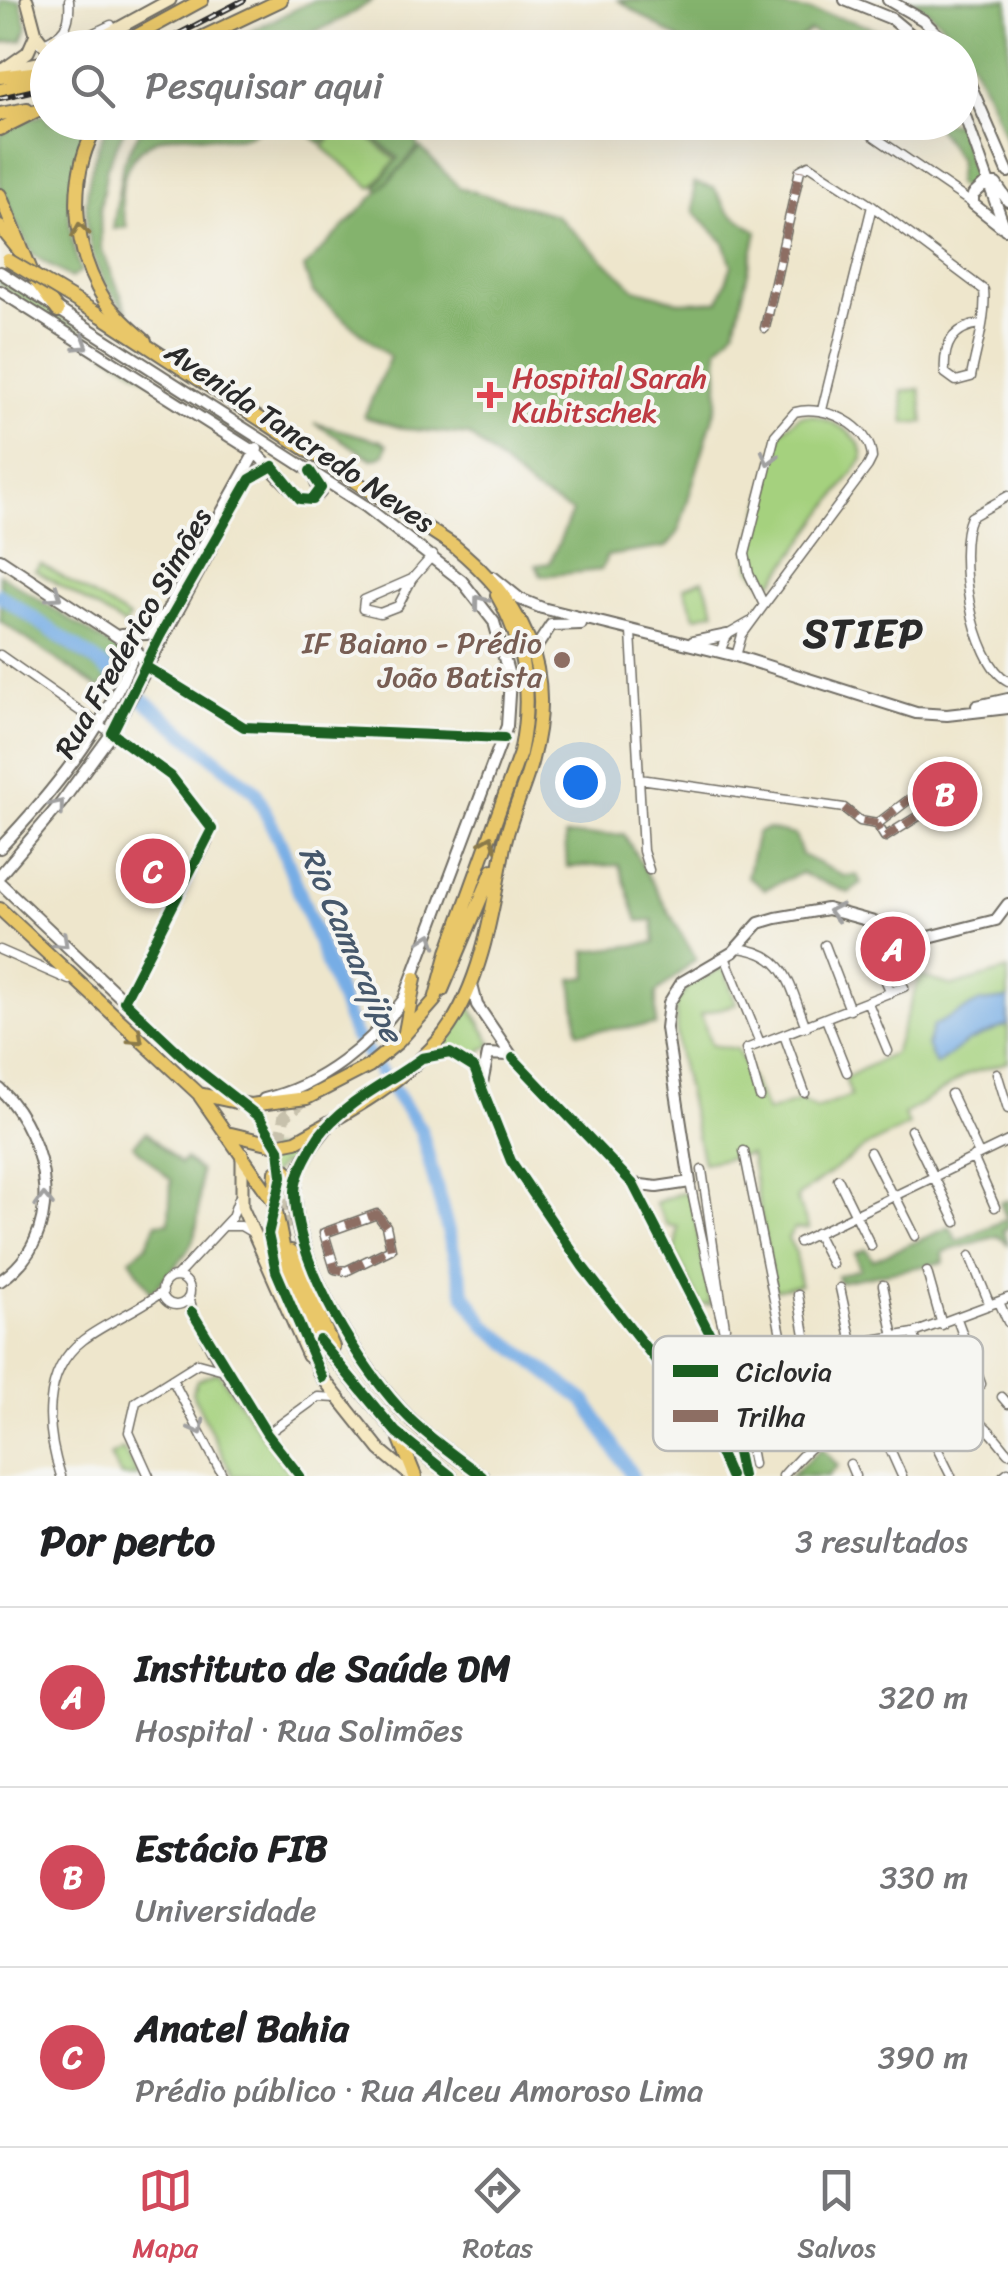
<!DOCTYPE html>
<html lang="pt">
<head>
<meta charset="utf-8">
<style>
  body { margin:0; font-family:Sriracha,sans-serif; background:#f6f6f6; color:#202124 }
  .you { position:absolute; left:580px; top:782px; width:35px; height:35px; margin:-25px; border:8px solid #fff; border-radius:50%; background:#1a73e8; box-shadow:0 0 0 15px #1a73e833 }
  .badge { display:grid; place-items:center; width:65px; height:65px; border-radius:50%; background:#d1495b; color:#fff; font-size:32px; font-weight:700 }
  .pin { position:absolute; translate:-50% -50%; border:5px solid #fff; box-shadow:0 2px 10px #0006 }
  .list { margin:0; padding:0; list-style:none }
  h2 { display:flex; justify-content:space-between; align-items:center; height:130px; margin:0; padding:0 40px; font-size:42px }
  h2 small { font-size:32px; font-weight:400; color:#757577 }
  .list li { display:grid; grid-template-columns:65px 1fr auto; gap:30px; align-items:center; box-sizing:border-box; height:180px; padding:0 40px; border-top:2px solid #e0e0e0 }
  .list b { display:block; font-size:38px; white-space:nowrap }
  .list p { margin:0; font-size:32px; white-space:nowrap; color:#757577 }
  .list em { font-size:32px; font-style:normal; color:#757577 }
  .icon { flex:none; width:55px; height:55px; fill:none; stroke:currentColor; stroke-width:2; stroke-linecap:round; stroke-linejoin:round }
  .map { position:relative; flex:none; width:1008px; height:1476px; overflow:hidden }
  .search { position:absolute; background:#fff; box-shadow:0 10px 40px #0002; left:30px; right:30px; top:30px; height:110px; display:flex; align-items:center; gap:25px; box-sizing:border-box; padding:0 35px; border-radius:55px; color:#757577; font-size:38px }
  .sheet { height:670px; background:#fff }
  nav { display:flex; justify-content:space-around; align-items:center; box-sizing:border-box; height:140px; border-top:2px solid #e0e0e0; background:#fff; font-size:28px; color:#757577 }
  nav a { display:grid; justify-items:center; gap:5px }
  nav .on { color:#d1495b }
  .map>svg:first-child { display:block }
</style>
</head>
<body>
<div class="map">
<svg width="1008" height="1476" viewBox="0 0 1008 1476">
  <rect width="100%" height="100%" fill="#f6f6f2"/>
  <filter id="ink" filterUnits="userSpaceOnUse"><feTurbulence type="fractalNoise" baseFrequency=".01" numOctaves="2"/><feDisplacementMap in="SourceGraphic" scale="20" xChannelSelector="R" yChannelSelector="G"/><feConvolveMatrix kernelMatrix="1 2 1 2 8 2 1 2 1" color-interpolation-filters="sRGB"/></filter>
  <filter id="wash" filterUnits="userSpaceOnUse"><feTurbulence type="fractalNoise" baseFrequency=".0048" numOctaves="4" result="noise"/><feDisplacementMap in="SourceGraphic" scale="40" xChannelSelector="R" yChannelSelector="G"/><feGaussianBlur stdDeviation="2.25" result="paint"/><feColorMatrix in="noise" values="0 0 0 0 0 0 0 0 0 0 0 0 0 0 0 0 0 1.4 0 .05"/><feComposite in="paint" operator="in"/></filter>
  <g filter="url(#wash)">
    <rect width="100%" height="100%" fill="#eee6cc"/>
    <path fill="#a5d17e" stroke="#687e54" stroke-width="2.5" d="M 343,123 L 351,123 L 396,160 L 372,188 L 323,147 Z
      M 0,278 L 248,439 L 247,440 L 28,304 L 0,284 Z
      M 920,389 L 924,422 L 905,423 L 902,391 Z
      M 811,415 C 833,421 863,434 863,459 L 774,581 L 763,582 L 751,569 L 749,553 L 781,431 L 800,416 Z
      M 41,564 L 129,618 L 124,625 L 35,570 Z
      M 703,580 L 715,611 L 695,617 L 684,587 Z
      M 724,967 L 736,1004 L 701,1014 L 711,1045 L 737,1049 L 767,1112 L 801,1100 L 816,1109 L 851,1096 L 845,1078 L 894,1053 L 920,976 L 953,986 L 1008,970 L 1008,1062 L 968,1074 L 904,1115 L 909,1125 L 864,1148 L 796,1198 L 809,1228 L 794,1229 L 788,1238 L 796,1253 L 800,1285 L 774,1290 L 750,1154 L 703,1163 L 678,1051 L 675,1004 L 690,985 Z
      M 468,1002 L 493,1045 L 483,1049 L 475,1063 L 442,1047 Z
      M 248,1144 L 272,1150 L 307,1144 L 295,1170 L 281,1164 L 268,1179 Z
      M 683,1192 L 691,1197 L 711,1305 L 700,1304 L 675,1251 L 678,1227 L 667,1225 L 655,1203 Z
      M 218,1372 L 291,1476 L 233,1476 L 192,1393 L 197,1380 Z
      M 123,1449 L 138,1475 L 136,1476 L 121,1476 L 110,1456 Z"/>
    <path fill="#84b36d" stroke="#586f4c" stroke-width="2.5" d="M 0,0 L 20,0 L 27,27 L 22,40 L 0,43 Z
      M 314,0 L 373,0 C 321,35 281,48 220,47 Z
      M 618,0 C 714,0 836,0 913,47 L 841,47 L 810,31 L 789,47 L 691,47 Z
      M 911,0 L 1008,0 L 1008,147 C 988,92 966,31 911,0 Z
      M 47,114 L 48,122 L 91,123 C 68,171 61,219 81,271 L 71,278 L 33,255 L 13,217 L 0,185 L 0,135 L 25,120 Z
      M 145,122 L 277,122 L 277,123 C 264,125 254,135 242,137 C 222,141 199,133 179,135 C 127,140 113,183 127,227 L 113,229 L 123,162 Z
      M 109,123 L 127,123 L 107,167 L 100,209 L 101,248 L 128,312 C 75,260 77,185 109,123 Z
      M 296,123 L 340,123 L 321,144 Z
      M 355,123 L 398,123 L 416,139 L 418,148 L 379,191 L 376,187 L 398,158 Z
      M 934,123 L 959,123 L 974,180 L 967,189 L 956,185 L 959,160 Z
      M 421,148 L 460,188 L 556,215 L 635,289 L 681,302 L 719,301 L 732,265 L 724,242 L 694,212 L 694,183 L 714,188 L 728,211 L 757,232 L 735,329 L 718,348 L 718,400 L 678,533 L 666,547 L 607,556 L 601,570 L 541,576 L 536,565 L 550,563 L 572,512 L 534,491 L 469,435 L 405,429 L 364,417 L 390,357 L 312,292 L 304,268 Z
      M 314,423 L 381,441 L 387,445 L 384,455 L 373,459 Z
      M 0,574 L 121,653 L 115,668 L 0,589 Z
      M 0,602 L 108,677 L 100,689 L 0,621 Z
      M 767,829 L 795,835 L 802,855 L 844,876 L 857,875 L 861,883 L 849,893 L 801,873 L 765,889 L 747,877 L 757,833 Z
      M 624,834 L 696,959 L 656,993 L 656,1025 L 578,1032 L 572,979 L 588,977 L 586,951 L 655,943 L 653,920 L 638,921 L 619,865 L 567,867 L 565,836 Z
      M 146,1132 L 180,1164 L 185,1159 L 200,1171 C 198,1242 200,1242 151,1292 L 130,1259 L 146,1246 L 157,1223 L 169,1222 L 171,1180 L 133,1145 Z
      M 1008,1200 L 1008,1228 L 1003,1230 L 1008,1244 L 998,1236 L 943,1252 L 944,1262 L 839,1282 L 837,1276 L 860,1269 L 855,1254 L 866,1249 L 873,1260 L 950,1227 L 957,1241 L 1007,1219 L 1000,1203 Z
      M 822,1448 L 838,1466 L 828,1476 L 790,1476 Z"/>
    <path fill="#77ade5" stroke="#516c88" stroke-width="2.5" d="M 1008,999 L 1008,1025 L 967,1042 L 936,1065 L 927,1046 L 933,1026 L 980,1002 Z"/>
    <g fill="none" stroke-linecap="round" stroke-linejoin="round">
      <path stroke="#77ade5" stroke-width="14" d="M 0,595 L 96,661 L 255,791 L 280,842 L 354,1034 L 421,1130 L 465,1295 L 486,1326 L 586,1402 L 632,1476"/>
    </g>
  </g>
  <g filter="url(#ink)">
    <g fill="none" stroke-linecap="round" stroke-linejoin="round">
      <path stroke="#c7c1ac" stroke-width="10" stroke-dasharray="10 5" stroke-linecap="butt" d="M 192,1065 L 259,1117 L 277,1146"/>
      <path stroke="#c7c1ac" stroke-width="12" stroke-dasharray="12 6" stroke-linecap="butt" d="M 274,1208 L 268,1234 L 276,1271
        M 293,1228 L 279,1149 L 284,1117 L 307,1098"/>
      <g stroke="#6f6c63" stroke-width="11">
        <path id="minor" d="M 62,34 L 85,37 L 111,25
          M 40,44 C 64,36 71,25 69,0
          M 853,122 L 973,204
          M 765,328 L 800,170 L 809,165 L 872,206 L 984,290 C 987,318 976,349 971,377 L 956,381 L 945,373 C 943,346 952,327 981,324
          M 822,410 L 872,206
          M 1008,496 L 971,517 C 955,551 972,662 1008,681
          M 412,579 L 398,606 L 380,613 L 363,609 L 364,600 Z
          M 412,579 L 433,555
          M 631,632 L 643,851 L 649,870
          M 720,652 L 727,635 L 750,622
          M 0,655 L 161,768 L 211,824 L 208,843 L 124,1001
          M 736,656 L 742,635 L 764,605 L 868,466 L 872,458 C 871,425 824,404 795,412 L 775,435 L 745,554 L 749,574 L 764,605
          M 640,779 L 844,808 L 860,821 L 877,824 L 924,788 L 939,784 L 944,790 L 941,802 L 885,837 L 877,824
          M 825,945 L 850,1010
          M 737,948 C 788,953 789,985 806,1027
          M 0,950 L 69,980
          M 725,957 L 760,1043
          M 879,965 L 891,993
          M 868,1003 L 888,1051
          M 826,1019 L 847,1072
          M 784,1035 L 805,1093
          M 997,1073 L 1008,1109
          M 951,1094 L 979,1154
          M 760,1097 L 746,1049 L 904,987
          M 911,1130 L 956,1222
          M 744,1151 L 802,1439
          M 870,1152 L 892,1195
          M 973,1157 L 995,1207
          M 702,1170 L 725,1327
          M 838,1179 L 871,1246
          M 690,1182 C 708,1277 736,1368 753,1464
          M 894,1194 L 915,1236
          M 377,1214 L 386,1226 L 391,1249 L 346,1271 L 335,1269 L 324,1233 Z
          M 224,1226 L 241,1226 L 253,1233
          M 816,1233 L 832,1264
          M 799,1242 L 1008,1141
          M 970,1256 L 990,1305
          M 927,1272 L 942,1325
          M 176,1277 L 232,1217 L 239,1198
          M162 1291a14 14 0 1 1 28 0a14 14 0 1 1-28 0Z
          M 883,1285 L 894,1337
          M 840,1288 L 852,1343
          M 798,1295 L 808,1352
          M 189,1297 C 202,1351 264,1432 300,1476
          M 999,1302 L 1008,1322
          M 957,1319 L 981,1384
          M 914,1333 L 927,1394
          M 872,1340 L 881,1397
          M 827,1348 L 840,1411
          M 735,1363 L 914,1333 L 1008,1298
          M 172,1379 L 223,1476
          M 1002,1397 L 1008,1404
          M 929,1432 L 951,1476
          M 267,1434 L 318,1397 L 337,1398
          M 889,1447 L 902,1476
          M 850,1464 L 855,1476
          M 61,1476 C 46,1431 41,1372 83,1340 C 108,1321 138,1311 163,1291
          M 149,1476 L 129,1432 L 136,1402 L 198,1363 L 224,1370
          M 783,1476 C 795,1463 807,1448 822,1438 C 846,1421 940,1406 968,1416 C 985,1422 997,1440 1008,1453
          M 1003,1476 L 1008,1472"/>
      </g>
      <g stroke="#6f6c63" stroke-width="14">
        <path id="tertiary" d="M 845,0 L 892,19 L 927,48
          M 888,0 L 923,20 L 951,48
          M 960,61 L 1008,172
          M 960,102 L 1005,229
          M 1001,226 L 973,204 L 973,195 L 986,183 L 996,184 L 1008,201
          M 0,272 L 365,506 L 462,581 L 494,622 L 510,679 L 507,726 L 404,999 C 371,1045 321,1086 264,1099
          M 0,291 L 256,453 L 300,499 L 312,500 L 320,493 L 313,476
          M 0,559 L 136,649 L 145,666 L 244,727 L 504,738
          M 493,577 L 520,599 L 542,608 L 736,656 L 916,713 L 947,715 L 1008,708
          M 121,635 L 147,634 L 167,611 L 257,449
          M 693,642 L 727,635
          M 534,651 L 551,625 L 581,624
          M 977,706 L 1008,699
          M 0,848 C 52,793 102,731 131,661 L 124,642
          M 0,875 L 61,803 L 112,733 L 243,490 L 255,473 L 273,466
          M 0,883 L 192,1065
          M 472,985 L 477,1005 L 513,1058 L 633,1184 L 713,1340 L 742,1476
          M 423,1058 L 450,1053 L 474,1068 L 511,1161 L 583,1267 L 710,1430 L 730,1476
          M 482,1084 L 488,1054 L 508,1055
          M 0,1089 C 51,1140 67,1237 0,1281
          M 633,1184 L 657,1187 L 690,1182 L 666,1028 L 669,1003 L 682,982 L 733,952 L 759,923 L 776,918 L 827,909 L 929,937 L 996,920 L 1008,904
          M 695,1409 L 715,1412 L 727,1393
          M 710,1430 L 719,1422 L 733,1426"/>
      </g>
      <g stroke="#6f6c63" stroke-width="15">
        <path id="secondary" d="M 27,0 L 36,34 L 48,50
          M 55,39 L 61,48
          M 82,48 L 170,0
          M 13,68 L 48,61
          M 4,69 L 28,52 L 36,34
          M 242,1154 L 242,1207 L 308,1356
          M 318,1372 L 380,1450 L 411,1476"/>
      </g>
      <g stroke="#6f6c63" stroke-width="16">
        <path id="primary" d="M 0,227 L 22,254
          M 100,315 L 453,545 C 523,602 557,666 532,759 C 525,788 510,816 504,846 C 493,906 482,984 444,1034 C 407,1080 347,1113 296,1141 L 276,1145 L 231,1134
          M 0,909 L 199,1094 L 250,1105 L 307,1098 L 369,1066 L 398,1042 L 435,1000 L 448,952 L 520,753 C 532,697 526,645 497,595
          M 442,990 L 493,870
          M 405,1032 L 415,978
          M 200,1096 L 274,1202 L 289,1276 L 317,1338 L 396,1432 L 451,1476
          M 326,1128 C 313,1144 296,1168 295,1189 C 291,1258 362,1372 410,1419 C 431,1440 458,1458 482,1476
          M 274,1201 L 276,1172 L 286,1170 L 294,1188
          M 291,1251 L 333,1347
          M 276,1271 L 322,1378
          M 400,1439 L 415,1476"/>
      </g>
      <g stroke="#6f6c63" stroke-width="16">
        <path id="trunk" d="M 114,48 L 202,0
          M 180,48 L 281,0
          M 0,77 L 48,71
          M 0,90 L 48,79
          M 0,114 L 27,109
          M 99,122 C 66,175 72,251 106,302 C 117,317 132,329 145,341
          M 0,129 L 48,105
          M 0,195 L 35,280 L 58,311"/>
      </g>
      <use href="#minor" stroke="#fff" stroke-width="8"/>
      <use href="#tertiary" stroke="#fff" stroke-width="10"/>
      <use href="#secondary" stroke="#f6e9c3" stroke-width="11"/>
      <use href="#primary" stroke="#e9c769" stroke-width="12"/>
      <use href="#trunk" stroke="#e9c769" stroke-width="12"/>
      <g stroke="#2b2b2b" stroke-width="6">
        <path id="rail" d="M 152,48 L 244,0
          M 0,98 L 48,87"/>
      </g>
      <use href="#rail" stroke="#f6f6f2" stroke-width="2.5" stroke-dasharray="8" stroke-linecap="butt"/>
      <g stroke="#6f6c63" stroke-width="16" stroke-linecap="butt">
        <path id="primary-bridge" d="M 8,260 L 100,315"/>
      </g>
      <use href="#primary-bridge" stroke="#e9c769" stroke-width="12"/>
      <path stroke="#8d6e63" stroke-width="8" stroke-dasharray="15 8" stroke-linecap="butt" d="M 765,328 L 800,170
        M 844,808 L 860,821 L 877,824 L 924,788 L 939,784 L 944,790 L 941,802 L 885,837 L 877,824
        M 377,1214 L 386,1226 L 391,1249 L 346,1271 L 335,1269 L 324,1233 Z"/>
      <g stroke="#f6f6f2" stroke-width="16">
        <path id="cycleway" d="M 310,471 L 321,488 L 312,500 L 300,499 L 273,466 L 250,479 L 160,636 L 112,733 L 171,776 L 212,829 L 124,1001 L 192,1065 L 259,1117 L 279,1149 L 282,1176 L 268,1234 L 276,1271 L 322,1378
          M 145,666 L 244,727 L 504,738
          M 513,1058 L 633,1184 L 713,1340 L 742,1476
          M 192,1312 L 267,1434 L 300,1476
          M 319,1340 L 396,1432 L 451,1476
          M 482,1476 C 458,1458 432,1440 410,1419 C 361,1371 294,1262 295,1191 C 296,1173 309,1151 319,1136 C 343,1103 390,1082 422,1058 L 450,1053 L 474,1068 L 511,1161 L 583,1267 L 710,1430 L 730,1476"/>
      </g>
      <use href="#cycleway" stroke="#1b5e20" stroke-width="10"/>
    </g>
    <defs><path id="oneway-chevron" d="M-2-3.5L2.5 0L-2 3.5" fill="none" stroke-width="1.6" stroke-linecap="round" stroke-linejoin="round" transform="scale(2.5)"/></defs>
    <g stroke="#8a794a">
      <use href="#oneway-chevron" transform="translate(80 230) rotate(-99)"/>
      <use href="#oneway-chevron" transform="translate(489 842) rotate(-69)"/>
      <use href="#oneway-chevron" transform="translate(137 1038) rotate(42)"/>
    </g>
    <g stroke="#a0a0a0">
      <use href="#oneway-chevron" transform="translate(82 344) rotate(32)"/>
      <use href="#oneway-chevron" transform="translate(769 458) rotate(105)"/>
      <use href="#oneway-chevron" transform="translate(55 595) rotate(34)"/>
      <use href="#oneway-chevron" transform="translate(480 602) rotate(-127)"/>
      <use href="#oneway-chevron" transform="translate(58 806) rotate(-51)"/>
      <use href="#oneway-chevron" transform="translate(835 912) rotate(-168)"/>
      <use href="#oneway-chevron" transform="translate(429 940) rotate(-70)"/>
      <use href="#oneway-chevron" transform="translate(62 942) rotate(43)"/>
      <use href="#oneway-chevron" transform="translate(44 1200) rotate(-91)"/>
      <use href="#oneway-chevron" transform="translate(198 1428) rotate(62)"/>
    </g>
  </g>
  <path fill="#e0444e" stroke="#f6f6f2" stroke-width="4" d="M485 380h10v10h10v10h-10v10h-10v-10h-10v-10h10z"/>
  <circle fill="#8d6e63" stroke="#f6f6f2" stroke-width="4" cx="562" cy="660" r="10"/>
  <g text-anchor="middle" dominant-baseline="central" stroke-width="8" stroke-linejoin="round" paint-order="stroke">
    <g font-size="30" fill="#be3a42" stroke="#f6f6f2" text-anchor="start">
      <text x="512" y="378">Hospital Sarah<tspan x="512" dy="34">Kubitschek</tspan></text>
    </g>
    <g font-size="30" fill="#2b2b2b" stroke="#f6f6f2">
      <text transform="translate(300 437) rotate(34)">Avenida Tancredo Neves</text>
      <text transform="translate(133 633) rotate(-60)">Rua Frederico Simões</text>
    </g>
    <g font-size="30" fill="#785e54" stroke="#f6f6f2" text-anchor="end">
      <text x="542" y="643">IF Baiano - Prédio<tspan x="542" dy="34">João Batista</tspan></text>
    </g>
    <g font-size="32" font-style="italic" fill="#46586c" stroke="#f6f6f2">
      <text transform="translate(351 944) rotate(66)">Rio Camarajipe</text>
    </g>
    <g font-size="40" font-weight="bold" letter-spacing="2.5" fill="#2b2b2b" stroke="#f6f6f2">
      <text x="864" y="633">STIEP</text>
    </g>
  </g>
  <rect x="653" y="1336" width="330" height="115" rx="15" fill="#f6f6f2" stroke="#b9b9b6" stroke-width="2.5"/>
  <rect x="673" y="1365" width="45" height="12" fill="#1b5e20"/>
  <rect x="673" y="1410" width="45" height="12" fill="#8d6e63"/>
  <g font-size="28" fill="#2b2b2b">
    <text x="736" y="1381">Ciclovia</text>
    <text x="736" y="1426">Trilha</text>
  </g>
</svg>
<div class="you"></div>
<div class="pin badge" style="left:893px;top:949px">A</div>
<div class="pin badge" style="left:945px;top:794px">B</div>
<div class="pin badge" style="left:153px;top:871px">C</div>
<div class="search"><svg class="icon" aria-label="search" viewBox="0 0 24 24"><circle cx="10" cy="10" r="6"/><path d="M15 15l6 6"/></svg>Pesquisar aqui</div>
</div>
<section class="sheet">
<h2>Por perto<small>3 resultados</small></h2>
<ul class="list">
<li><span class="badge">A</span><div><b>Instituto de Saúde DM</b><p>Hospital · Rua Solimões</p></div><em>320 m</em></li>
<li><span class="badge">B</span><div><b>Estácio FIB</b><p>Universidade</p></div><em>330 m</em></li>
<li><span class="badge">C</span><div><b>Anatel Bahia</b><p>Prédio público · Rua Alceu Amoroso Lima</p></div><em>390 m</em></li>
</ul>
</section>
<nav>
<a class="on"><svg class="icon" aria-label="map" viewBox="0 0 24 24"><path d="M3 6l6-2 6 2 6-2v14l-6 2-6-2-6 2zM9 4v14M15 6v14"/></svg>Mapa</a>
<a><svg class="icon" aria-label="directions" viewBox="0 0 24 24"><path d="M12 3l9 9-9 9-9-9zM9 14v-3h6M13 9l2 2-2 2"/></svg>Rotas</a>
<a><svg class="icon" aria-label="saved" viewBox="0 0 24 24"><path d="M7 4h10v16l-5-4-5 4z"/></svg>Salvos</a>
</nav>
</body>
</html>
